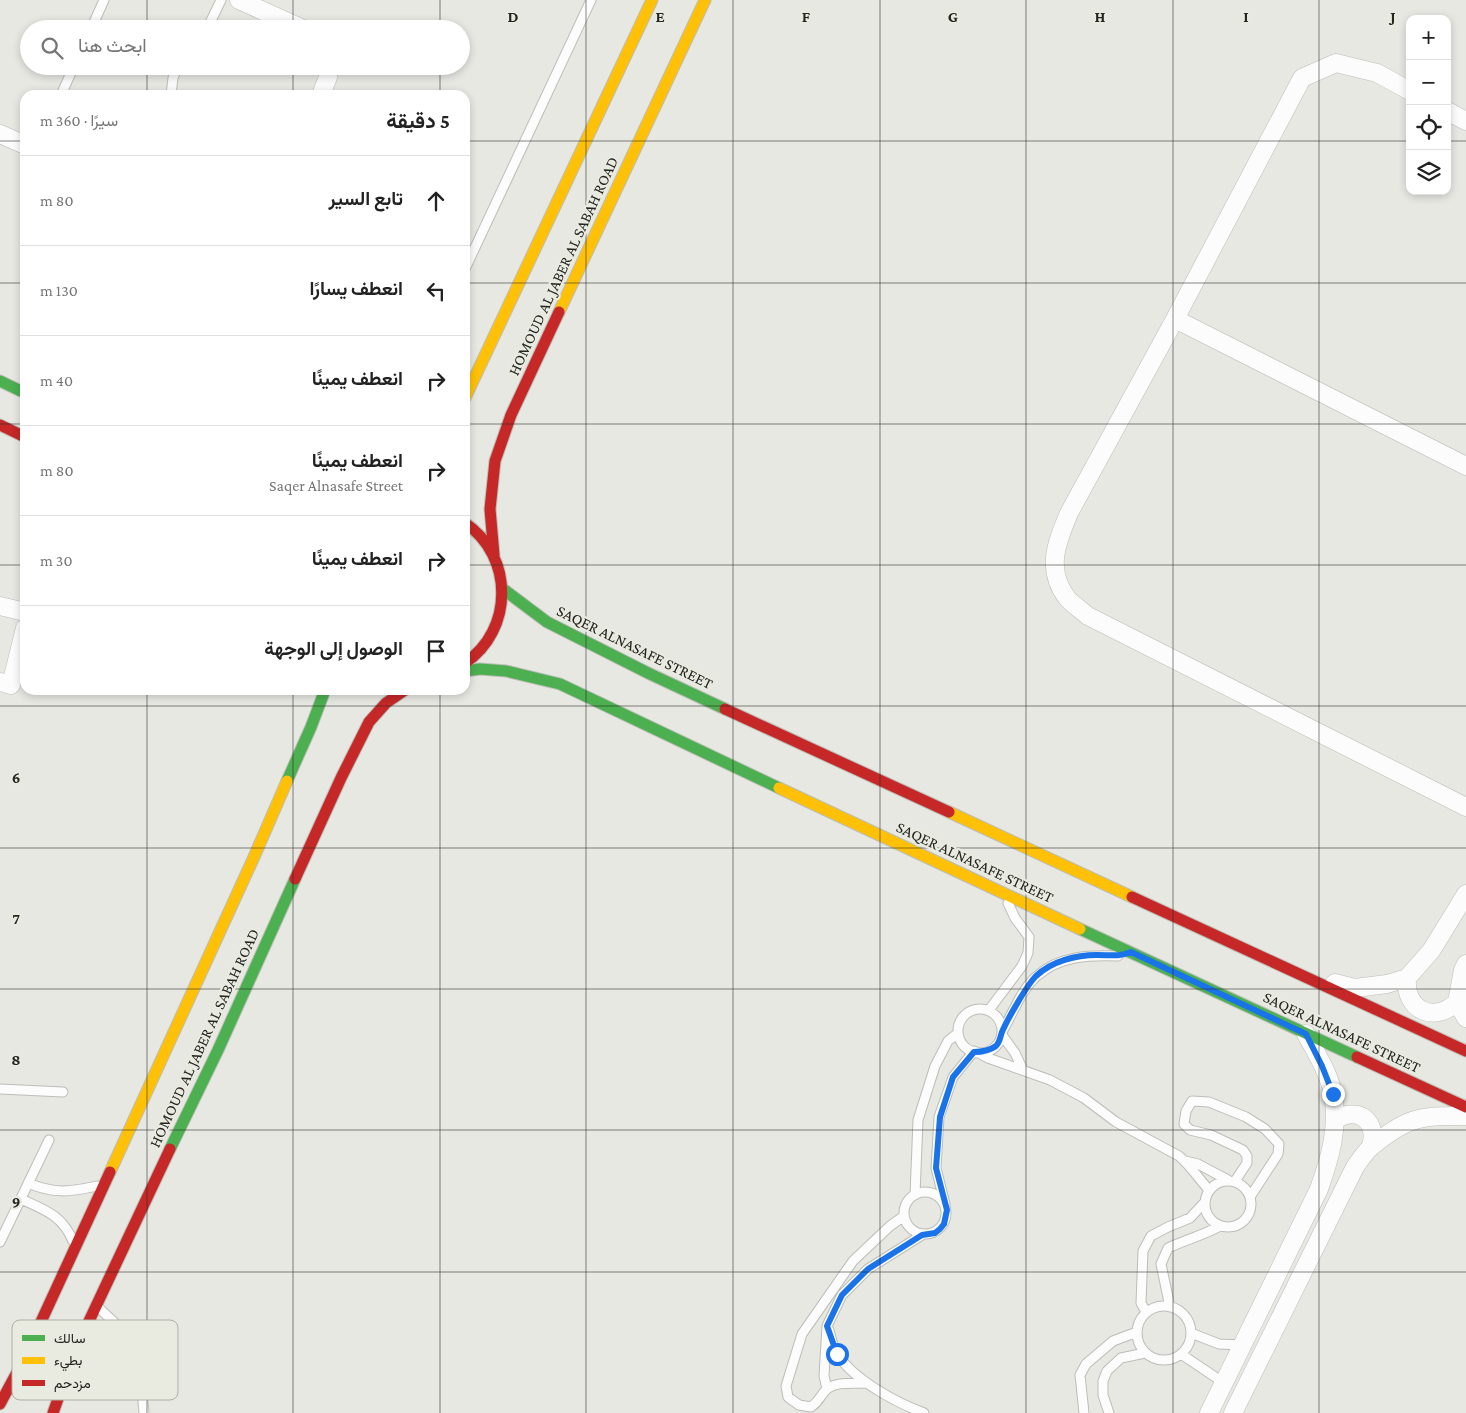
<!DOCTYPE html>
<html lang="ar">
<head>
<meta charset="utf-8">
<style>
  body { margin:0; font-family:"Crimson Pro",Vazirmatn,serif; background:#f2f2f2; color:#222; direction:rtl }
  .controls { position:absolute; right:15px; top:15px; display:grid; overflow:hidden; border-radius:10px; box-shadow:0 2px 8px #0003 }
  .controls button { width:45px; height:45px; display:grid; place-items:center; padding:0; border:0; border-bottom:1px solid #e0e0e0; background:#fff; color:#222; font:25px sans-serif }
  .stop { position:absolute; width:15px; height:15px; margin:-11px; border:4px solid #1a73e8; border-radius:50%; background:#fff }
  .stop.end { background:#1a73e8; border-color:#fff; box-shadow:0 1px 5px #0008 }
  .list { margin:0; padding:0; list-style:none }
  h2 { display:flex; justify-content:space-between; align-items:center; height:65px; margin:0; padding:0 20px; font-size:21px }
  h2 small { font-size:16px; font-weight:400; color:#767676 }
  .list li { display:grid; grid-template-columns:32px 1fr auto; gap:15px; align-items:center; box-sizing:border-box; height:90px; padding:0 20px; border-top:1px solid #e0e0e0 }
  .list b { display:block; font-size:19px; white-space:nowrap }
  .list p { margin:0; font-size:16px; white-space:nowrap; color:#767676 }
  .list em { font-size:16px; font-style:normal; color:#767676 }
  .icon { flex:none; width:28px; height:28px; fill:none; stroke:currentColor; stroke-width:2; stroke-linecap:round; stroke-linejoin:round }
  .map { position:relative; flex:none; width:1466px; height:1413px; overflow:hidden; direction:ltr }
  .search { position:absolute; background:#fff; box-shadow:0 2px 8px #0003; left:20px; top:20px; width:450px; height:55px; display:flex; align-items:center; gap:12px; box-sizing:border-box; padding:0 18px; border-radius:28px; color:#767676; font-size:19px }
  .panel { position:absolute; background:#fff; box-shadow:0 2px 8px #0003; left:20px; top:90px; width:450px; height:605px; border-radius:15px; direction:rtl }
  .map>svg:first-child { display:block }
</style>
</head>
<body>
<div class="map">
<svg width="1466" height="1413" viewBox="0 0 1466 1413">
  <rect width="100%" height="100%" fill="#e7e8e2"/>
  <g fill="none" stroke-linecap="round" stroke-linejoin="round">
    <g stroke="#bcbdb8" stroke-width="11">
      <path id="lane" d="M 91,29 L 104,0
        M 207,29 L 221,0
        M 61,95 L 74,66
        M 171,95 L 173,78 L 178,66
        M 465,269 L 591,0
        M958 1031a22 22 0 1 1 44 0a22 22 0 1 1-44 0Z
        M 989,1010 L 1022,966 L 1028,953 L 1029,937 L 1015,918 L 1008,903
        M 1002,1032 C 1012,1015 1022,988 1037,976 C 1059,956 1089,955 1118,956
        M 1002,1035 L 1015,1053 L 1023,1070
        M 977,1052 L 988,1058 L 1050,1080 L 1084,1098 L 1116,1122 L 1179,1156 C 1190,1165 1199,1179 1209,1190
        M 0,1089 L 63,1092
        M 1185,1161 L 1198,1164 L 1228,1180
        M1205 1204a23 23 0 1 1 46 0a23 23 0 1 1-46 0Z
        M 1235,1181 L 1247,1163 L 1247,1156 L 1243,1150 L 1211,1135 L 1190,1130 L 1184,1124 L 1186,1111 L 1192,1101 L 1209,1102 L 1246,1117 L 1265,1129 L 1279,1144 L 1278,1154 L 1250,1197
        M 28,1183 C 54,1194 70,1192 97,1186
        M904 1213a21 21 0 1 1 42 0a21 21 0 1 1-42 0Z
        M 915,1195 L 918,1120 L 935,1066 L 948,1041 L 958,1033
        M 21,1199 C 45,1210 62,1215 73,1241
        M 945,1204 L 936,1168 L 939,1117 L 953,1077 L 974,1051
        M 0,1242 L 49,1140
        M1137 1333a27 27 0 1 1 54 0a27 27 0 1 1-54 0Z
        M 1170,1307 L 1161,1264 L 1168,1248 C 1185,1240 1204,1235 1220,1226
        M 99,1308 L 138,1345 L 144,1413
        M 1146,1312 L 1141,1303 L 1143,1251 L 1151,1236 L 1168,1227 L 1190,1218 L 1204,1203
        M 829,1330 C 831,1338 833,1348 838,1355 C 854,1380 897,1403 924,1413
        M 1191,1333 L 1219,1344 L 1242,1345
        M 79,1353 L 138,1345
        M 1181,1354 L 1224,1383
        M 866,1383 C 854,1384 837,1381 827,1389 C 820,1395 821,1400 811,1407 L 799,1405 L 788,1397 L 786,1386 L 802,1334 L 853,1261 L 890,1226 L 904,1216
        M 827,1389 L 824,1376 L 827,1326 L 842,1295 L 868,1269 L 922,1235
        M 1084,1413 L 1080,1375 L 1086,1364 L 1113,1341 L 1137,1332
        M 1109,1413 L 1103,1395 L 1103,1381 L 1107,1371 L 1121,1358 L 1145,1353"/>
    </g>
    <g stroke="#bcbdb8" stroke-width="19">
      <path id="street" d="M 239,0 L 303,29
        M 1410,91 L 1377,73 L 1336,63 L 1302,78 L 1175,319 L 1069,513 C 1057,542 1045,569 1067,598 C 1072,604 1081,610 1088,616 L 1466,807
        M 321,95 L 328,77 L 329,66
        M 1447,111 L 1466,121
        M 0,134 L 25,145
        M 1175,319 L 1466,466
        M 0,606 L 25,612
        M 0,682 L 11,685 L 25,628
        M 1466,964 L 1463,970 L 1457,1002 L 1466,1018
        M 1407,978 C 1404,1010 1434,1024 1457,1002
        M 1335,983 L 1355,988 L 1387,984 L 1407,978 L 1431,951 L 1466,894
        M 1335,1120 C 1358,1106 1378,1120 1371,1147
        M 1209,1413 L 1319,1189 C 1330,1158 1339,1128 1333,1094 C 1329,1073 1316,1053 1306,1034
        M 1233,1413 L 1355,1167 C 1360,1160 1365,1152 1372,1146 C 1383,1137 1398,1126 1412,1121 C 1429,1115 1448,1116 1466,1116"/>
    </g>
    <g stroke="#bcbdb8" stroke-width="13">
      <path id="fast" d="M 0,381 L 25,393
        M 503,589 L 547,622 L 648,673 L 725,709
        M 465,671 L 480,669 L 506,671 L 560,684 L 779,788
        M 287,781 L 311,727 L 325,690
        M 1080,929 L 1357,1057
        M 170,1149 L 218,1050 L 295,879"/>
    </g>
    <g stroke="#bcbdb8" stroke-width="13">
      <path id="slow" d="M 559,312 L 705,0
        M 465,398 L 652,0
        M 779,788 L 1080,929
        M 949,812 L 1132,897
        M 110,1172 L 254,857 L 287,781"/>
    </g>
    <g stroke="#bcbdb8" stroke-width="13">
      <path id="jam" d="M 0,425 L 25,437
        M 465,523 C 514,556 514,630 465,663
        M 494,555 L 490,509 L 495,461 L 511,415 L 559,312
        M 725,709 L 949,812
        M 295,879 L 341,778 L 369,722 L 386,703 L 405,690
        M 1132,897 L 1466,1051
        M 1357,1057 L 1466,1107
        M 0,1404 L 22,1363 L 110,1172
        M 53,1413 L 74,1353 L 170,1149"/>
    </g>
    <use href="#lane" stroke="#fbfcfb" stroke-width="9"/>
    <use href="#street" stroke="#fbfcfb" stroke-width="18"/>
    <use href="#fast" stroke="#4caf50" stroke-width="11"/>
    <use href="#slow" stroke="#ffc107" stroke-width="11"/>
    <use href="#jam" stroke="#c62828" stroke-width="11"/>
  </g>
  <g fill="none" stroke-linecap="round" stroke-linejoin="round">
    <path stroke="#1a73e8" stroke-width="6" d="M 837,1354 L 827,1326 L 842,1295 L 868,1269 L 922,1235 L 935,1233 L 940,1229 L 944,1224 L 947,1210 L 936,1168 L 940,1117 L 953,1077 L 974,1052 C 982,1052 989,1051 996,1046 C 1000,1042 1000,1037 1002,1032 C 1007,1020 1027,985 1036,976 C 1052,961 1076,955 1097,955 C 1111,955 1118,957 1131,952 L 1306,1034 L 1322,1066 L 1333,1094"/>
  </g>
  <path fill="none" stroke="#252622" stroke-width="1" stroke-opacity="0.55" d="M 147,0 L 147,29M 293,0 L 293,29M 440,0 L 440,29M 586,0 L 586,1413M 733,0 L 733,1413M 880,0 L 880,1413M 1026,0 L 1026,1413M 1173,0 L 1173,1413M 1319,0 L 1319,1413M 147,66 L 147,95M 293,66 L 293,95M 440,66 L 440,95M 0,141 L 25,141M 465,141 L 1410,141M 1447,141 L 1466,141M 0,283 L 25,283M 465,283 L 1466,283M 0,424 L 25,424M 465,424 L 1466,424M 0,565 L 25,565M 465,565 L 1466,565M 147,690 L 147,1413M 293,690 L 293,1413M 440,690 L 440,1413M 0,706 L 1466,706M 0,848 L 1466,848M 0,989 L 1466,989M 0,1130 L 1466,1130M 0,1272 L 1466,1272"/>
  <g text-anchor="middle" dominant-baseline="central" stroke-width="4.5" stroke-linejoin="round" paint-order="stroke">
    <g font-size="16" fill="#252622" stroke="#e9eae0">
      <text transform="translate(563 266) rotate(-65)">HOMOUD AL JABER AL SABAH ROAD</text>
      <text transform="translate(635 647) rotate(26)">SAQER ALNASAFE STREET</text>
      <text transform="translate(975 862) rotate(25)">SAQER ALNASAFE STREET</text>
      <text transform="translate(1342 1032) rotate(25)">SAQER ALNASAFE STREET</text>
      <text transform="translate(204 1038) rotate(-65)">HOMOUD AL JABER AL SABAH ROAD</text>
    </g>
  </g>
  <rect x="12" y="1320" width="166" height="80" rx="8" fill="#e9eae0" stroke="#aeafa7" stroke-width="1"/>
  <rect x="22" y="1335" width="23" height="6" fill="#4caf50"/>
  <rect x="22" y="1357" width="23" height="7" fill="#ffc107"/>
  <rect x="22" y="1380" width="23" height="6" fill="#c62828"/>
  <g font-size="14" fill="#252622">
    <text x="54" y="1343">سالك</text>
    <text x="54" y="1365">بطيء</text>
    <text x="54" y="1388">مزدحم</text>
  </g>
  <g font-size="16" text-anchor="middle" font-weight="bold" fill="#252622" stroke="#e9eae0" stroke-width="4.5" stroke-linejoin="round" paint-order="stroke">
    <text x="513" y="22">D</text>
    <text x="660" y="22">E</text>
    <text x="806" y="22">F</text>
    <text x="953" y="22">G</text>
    <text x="1100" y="22">H</text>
    <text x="1246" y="22">I</text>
    <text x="1393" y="22">J</text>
    <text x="16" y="783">6</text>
    <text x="16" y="924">7</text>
    <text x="16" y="1065">8</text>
    <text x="16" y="1207">9</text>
  </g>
</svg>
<div class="controls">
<button>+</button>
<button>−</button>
<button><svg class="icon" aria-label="locate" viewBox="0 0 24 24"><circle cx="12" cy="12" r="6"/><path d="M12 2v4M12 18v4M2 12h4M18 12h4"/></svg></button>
<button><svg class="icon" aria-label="layers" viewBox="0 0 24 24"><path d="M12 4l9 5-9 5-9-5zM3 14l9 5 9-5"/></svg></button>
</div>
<div class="stop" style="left:837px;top:1354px"></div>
<div class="stop end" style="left:1333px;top:1094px"></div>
<div class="search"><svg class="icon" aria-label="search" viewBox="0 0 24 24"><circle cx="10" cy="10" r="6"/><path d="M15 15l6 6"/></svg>ابحث هنا</div>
<section class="panel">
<h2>5 دقيقة<small>سيرًا · 360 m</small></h2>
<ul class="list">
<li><svg class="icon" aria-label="ahead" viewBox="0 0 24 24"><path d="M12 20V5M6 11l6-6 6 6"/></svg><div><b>تابع السير</b></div><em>80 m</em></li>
<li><svg class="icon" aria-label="left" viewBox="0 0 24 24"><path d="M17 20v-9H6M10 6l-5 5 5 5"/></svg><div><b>انعطف يسارًا</b></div><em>130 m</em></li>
<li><svg class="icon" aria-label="right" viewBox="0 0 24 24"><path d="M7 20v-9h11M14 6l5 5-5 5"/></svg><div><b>انعطف يمينًا</b></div><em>40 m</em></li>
<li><svg class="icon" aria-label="right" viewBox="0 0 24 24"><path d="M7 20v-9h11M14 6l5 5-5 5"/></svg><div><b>انعطف يمينًا</b><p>Saqer Alnasafe Street</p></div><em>80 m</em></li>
<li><svg class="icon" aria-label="right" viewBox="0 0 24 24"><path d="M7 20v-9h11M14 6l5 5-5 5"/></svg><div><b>انعطف يمينًا</b></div><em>30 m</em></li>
<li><svg class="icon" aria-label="arrive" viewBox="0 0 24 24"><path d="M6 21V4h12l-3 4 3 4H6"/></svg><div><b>الوصول إلى الوجهة</b></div></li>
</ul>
</section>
</div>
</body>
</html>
